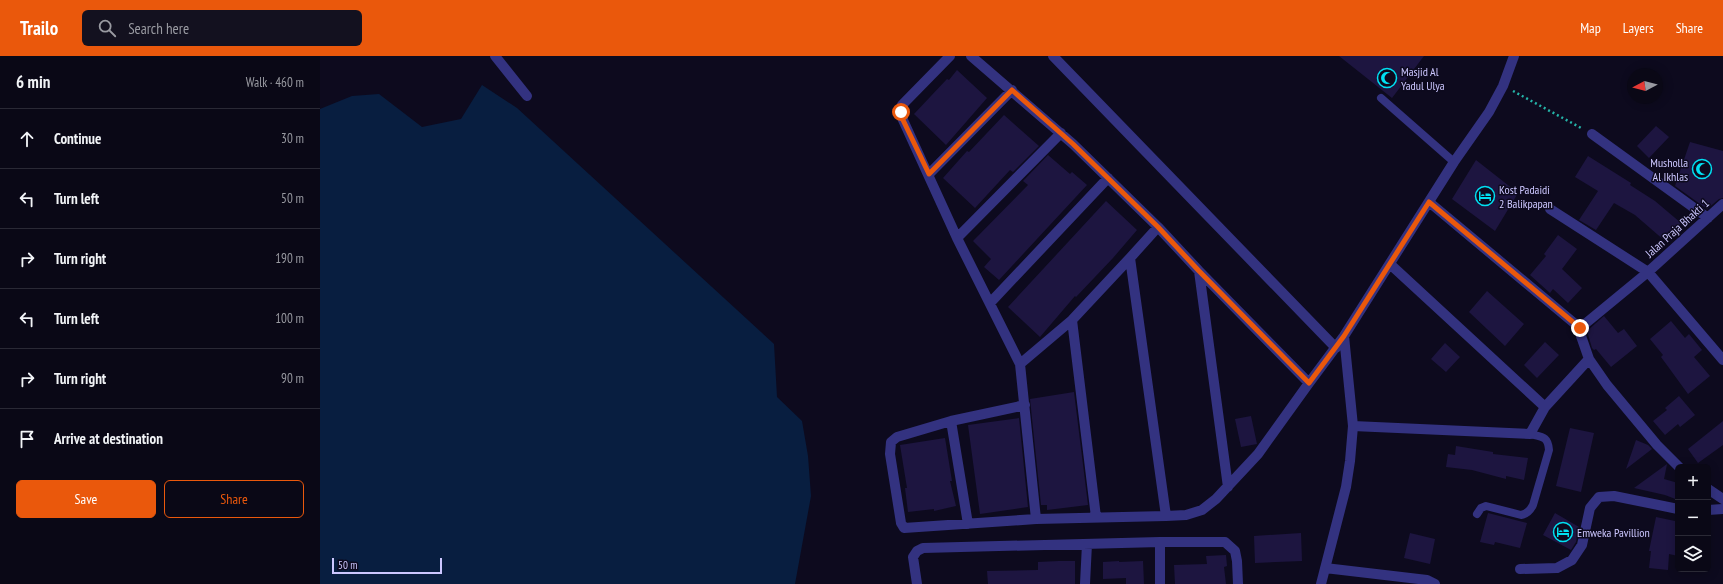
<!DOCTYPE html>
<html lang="en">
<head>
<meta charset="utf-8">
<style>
  body { margin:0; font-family:"PT Sans Narrow",sans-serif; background:#13111f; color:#f1f3f6 }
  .controls { position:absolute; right:12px; bottom:12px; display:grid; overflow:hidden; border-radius:6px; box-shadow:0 2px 10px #0003 }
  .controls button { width:36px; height:36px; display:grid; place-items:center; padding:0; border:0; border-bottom:1px solid #2a2935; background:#0a0816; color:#f1f3f6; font:20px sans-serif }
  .compass { position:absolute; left:1307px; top:12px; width:36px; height:36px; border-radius:50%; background:#0a0816; box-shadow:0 2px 10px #0003; rotate:263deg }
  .scale { position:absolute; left:12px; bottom:10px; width:110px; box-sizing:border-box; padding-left:4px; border:2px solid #ccc7ff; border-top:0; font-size:11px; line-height:14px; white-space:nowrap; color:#ccc7ff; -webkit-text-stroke:3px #0d0a1e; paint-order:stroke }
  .stop { position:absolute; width:12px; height:12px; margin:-9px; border:3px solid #ea580c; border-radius:50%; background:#fff }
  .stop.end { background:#ea580c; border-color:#fff; box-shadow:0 1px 4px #0008 }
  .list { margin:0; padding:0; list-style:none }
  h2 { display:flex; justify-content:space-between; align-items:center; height:52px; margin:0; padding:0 16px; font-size:17px }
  h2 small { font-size:13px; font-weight:400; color:#999aa1 }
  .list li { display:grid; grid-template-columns:26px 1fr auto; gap:12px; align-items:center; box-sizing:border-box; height:60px; padding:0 16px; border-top:1px solid #2a2935 }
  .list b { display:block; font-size:15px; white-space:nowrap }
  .list em { font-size:13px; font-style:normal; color:#999aa1 }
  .actions { display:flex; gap:8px; padding:12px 16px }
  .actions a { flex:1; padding:9px 0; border:1px solid #ea580c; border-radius:6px; text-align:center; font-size:14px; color:#ea580c }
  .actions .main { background:#ea580c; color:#fff }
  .icon { flex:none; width:22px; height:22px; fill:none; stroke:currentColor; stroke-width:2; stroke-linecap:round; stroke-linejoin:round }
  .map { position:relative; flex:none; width:1403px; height:528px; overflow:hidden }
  header { display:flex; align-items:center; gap:24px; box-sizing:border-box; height:56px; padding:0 20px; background:#ea580c; color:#fff }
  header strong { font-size:19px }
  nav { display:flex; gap:22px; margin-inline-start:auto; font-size:14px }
  .search { width:280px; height:36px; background:#13111f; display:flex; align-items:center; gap:10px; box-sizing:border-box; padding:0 14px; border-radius:6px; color:#999aa1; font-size:15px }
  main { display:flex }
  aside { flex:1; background:#0a0816 }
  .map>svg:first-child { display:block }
</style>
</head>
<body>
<header>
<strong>Trailo</strong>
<div class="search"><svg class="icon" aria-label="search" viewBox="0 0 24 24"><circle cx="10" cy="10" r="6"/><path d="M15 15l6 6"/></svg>Search here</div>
<nav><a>Map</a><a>Layers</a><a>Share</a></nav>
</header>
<main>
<aside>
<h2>6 min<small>Walk · 460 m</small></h2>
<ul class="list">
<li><svg class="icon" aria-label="ahead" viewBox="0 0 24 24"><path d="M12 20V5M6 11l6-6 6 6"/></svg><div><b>Continue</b></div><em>30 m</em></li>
<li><svg class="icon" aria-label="left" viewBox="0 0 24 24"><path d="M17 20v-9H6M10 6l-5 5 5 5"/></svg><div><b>Turn left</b></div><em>50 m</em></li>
<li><svg class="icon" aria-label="right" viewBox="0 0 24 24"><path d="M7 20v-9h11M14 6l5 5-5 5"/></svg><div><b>Turn right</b></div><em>190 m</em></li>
<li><svg class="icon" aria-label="left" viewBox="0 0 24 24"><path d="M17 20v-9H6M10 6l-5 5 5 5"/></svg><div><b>Turn left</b></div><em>100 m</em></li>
<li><svg class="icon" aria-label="right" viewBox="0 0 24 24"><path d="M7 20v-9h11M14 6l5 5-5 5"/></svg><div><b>Turn right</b></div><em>90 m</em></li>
<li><svg class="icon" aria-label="arrive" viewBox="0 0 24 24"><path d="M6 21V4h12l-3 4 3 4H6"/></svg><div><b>Arrive at destination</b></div></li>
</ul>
<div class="actions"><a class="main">Save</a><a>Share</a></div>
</aside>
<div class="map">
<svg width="1403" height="528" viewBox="0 0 1403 528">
  <rect width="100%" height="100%" fill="#0d0a1e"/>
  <path fill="#081e40" d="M 162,29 L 197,52 L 454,288 L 457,341 L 482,365 L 488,400 L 491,440 L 475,528 L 0,528 L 0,53 L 32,40 L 59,38 L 102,71 L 141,63 Z"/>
  <path fill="#1d1540" d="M 1019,0 L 1104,0 L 1072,42 Z
    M 637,14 L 667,42 L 626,89 L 594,58 L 627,23 L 629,24 Z
    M 684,59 L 719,90 L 693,116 L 690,114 L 655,152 L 623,122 L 647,95 L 649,96 Z
    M 1336,70 L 1349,81 L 1329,102 L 1317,90 Z
    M 1370,86 L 1403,95 L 1403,142 L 1399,143 L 1387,153 L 1355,130 Z
    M 728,99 L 750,118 L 752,116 L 767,129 L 679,224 L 664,211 L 671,203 L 653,185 L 708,129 L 703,125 Z
    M 1268,100 L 1311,127 L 1310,129 L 1335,145 L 1361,167 L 1345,185 L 1315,159 L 1294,147 L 1276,174 L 1259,164 L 1278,135 L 1255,121 Z
    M 1156,104 L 1198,137 L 1175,175 L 1132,143 Z
    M 786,145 L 817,174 L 793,202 L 756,241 L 755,240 L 720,281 L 688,251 Z
    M 1238,179 L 1257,193 L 1242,213 L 1262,232 L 1248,247 L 1233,233 L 1230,237 L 1210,219 L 1226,200 L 1224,198 Z
    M 1167,235 L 1204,268 L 1185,290 L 1149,256 Z
    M 1284,260 L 1298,277 L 1304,273 L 1317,290 L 1291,311 L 1276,293 L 1274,294 L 1272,292 L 1267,275 Z
    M 1351,265 L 1365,282 L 1369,278 L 1382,294 L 1374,301 L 1390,320 L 1368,338 L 1341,301 L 1343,299 L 1330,283 Z
    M 1225,286 L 1239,299 L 1217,322 L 1204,309 Z
    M 1125,287 L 1140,301 L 1126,316 L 1111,303 Z
    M 754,336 L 768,449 L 727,454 L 727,449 L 721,449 L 710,343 Z
    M 1359,340 L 1375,359 L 1360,371 L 1358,368 L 1345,379 L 1333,365 L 1347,354 L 1345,352 Z
    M 931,360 L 937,388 L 921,391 L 915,363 Z
    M 699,362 L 708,451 L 660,458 L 648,369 Z
    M 1403,365 L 1403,389 L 1378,407 L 1368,393 Z
    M 1250,372 L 1274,377 L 1261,436 L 1236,430 Z
    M 625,382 L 632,425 L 630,425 L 636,450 L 614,455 L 614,453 L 588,456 L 585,432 L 587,432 L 580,389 Z
    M 1316,384 L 1328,389 L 1332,393 L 1306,413 Z
    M 1136,390 L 1173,396 L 1173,398 L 1208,402 L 1204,424 L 1186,420 L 1186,423 L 1152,414 L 1126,411 L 1128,398 L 1135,399 Z
    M 1347,408 L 1344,423 L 1358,427 L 1358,444 L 1345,439 L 1314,432 Z
    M 1168,457 L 1207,467 L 1200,492 L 1175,486 L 1174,489 L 1160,486 Z
    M 1235,457 L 1259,471 L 1256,486 L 1251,494 L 1223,479 Z
    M 1336,461 L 1355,465 L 1355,469 L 1358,470 L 1358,500 L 1349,498 L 1348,514 L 1329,512 L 1331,495 L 1329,495 Z
    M 981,477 L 982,505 L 935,507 L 934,480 Z
    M 1090,477 L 1115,483 L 1110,508 L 1084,502 Z
    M 906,499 L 907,510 L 904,511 L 906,528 L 855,528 L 854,509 L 887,508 L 886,500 Z
    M 739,505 L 755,505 L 755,528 L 668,528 L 667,515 L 718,514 L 718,506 Z
    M 799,505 L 799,506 L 823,505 L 824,528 L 806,528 L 806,522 L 783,523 L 783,506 Z"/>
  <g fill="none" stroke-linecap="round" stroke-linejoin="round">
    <path stroke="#25b5a9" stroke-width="2.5" stroke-dasharray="2 3" stroke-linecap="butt" d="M 1193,35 L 1263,73"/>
    <path stroke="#333280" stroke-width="8" d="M 1061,42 L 1134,106
      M 1157,458 L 1161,452 L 1166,450 L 1201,459 C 1207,458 1210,455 1213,449 L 1229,394 C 1228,380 1222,381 1210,378"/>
    <path stroke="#333280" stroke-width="10" d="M 175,0 L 207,40
      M 630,0 L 582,49 L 581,56 L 583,64 L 637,182 L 700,308
      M 651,0 L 753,88 L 838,171 L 879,215 L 989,327
      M 733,0 L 1016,292
      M 1272,78 L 1388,162
      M 609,118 L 692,34
      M 1109,146 L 1260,272 L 1261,280 L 1269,303 L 1287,329 L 1337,389 L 1359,411
      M 1230,153 L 1328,216 L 1403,304
      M 637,182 L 741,77
      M 810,202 L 846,460
      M 1071,209 L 1225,351
      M 879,215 L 908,431
      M 670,247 L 788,122
      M 752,264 L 776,461
      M 1260,272 L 1328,216 L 1403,148
      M 705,349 L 631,365 L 577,381 L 571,386 L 570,398 L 581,467 L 584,472 L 716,463 L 846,460 L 866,459 L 882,454 L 896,443 L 938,398 L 989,327 L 1024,280 L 1134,106 L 1169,56 L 1183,30 L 1194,0
      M 631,365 L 648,468
      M 1033,370 L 1210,378 L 1225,351 L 1269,303
      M 1388,433 L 1403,443
      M 1388,454 L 1403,453
      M 716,463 L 700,308 L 752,264 L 810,202 L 838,171
      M 840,486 L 840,528
      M 1005,512 L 1107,524 L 1115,528
      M 1200,513 L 1237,512 L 1252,504 L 1262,489 L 1270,452 L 1279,441 L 1294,440 L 1358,453
      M 597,528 L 593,501 L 597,495 L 603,492 L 840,486 L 905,486 L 915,495 L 917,505 L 918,528
      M 765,528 L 767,488
      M 1001,528 L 1026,431 L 1030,405 L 1033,370 L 1024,280"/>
  </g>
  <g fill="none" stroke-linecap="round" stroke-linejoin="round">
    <path stroke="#ea580c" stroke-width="5" d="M 581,56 L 583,64 L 609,118 L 692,34 L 753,88 L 838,171 L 879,215 L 989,327 L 1024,280 L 1109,146 L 1260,272"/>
  </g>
  <defs>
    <g id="mosque-ring" transform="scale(1)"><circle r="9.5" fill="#0d0a1e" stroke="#00e0f2" stroke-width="1.5"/><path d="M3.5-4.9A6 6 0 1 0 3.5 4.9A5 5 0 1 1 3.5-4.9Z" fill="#00e0f2"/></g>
    <g id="hotel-ring" transform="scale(1)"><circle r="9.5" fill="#0d0a1e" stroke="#00e0f2" stroke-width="1.5"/><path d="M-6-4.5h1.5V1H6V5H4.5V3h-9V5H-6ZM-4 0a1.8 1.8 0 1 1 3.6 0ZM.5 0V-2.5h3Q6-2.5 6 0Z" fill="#00e0f2"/></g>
  </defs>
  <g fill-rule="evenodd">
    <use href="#mosque-ring" x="1067" y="22"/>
    <use href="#mosque-ring" x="1382" y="113"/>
    <use href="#hotel-ring" x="1165" y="140"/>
    <use href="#hotel-ring" x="1243" y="476"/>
  </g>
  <g text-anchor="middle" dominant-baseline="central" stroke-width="3" stroke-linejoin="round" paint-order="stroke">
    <g font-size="12" fill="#ccc7ff" stroke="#0d0a1e" text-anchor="start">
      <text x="1081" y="15">Masjid Al<tspan x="1081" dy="14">Yadul Ulya</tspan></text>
      <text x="1368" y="106" text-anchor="end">Musholla<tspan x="1368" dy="14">Al Ikhlas</tspan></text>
      <text x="1179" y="133">Kost Padaidi<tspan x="1179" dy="14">2 Balikpapan</tspan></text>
      <text x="1257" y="476">Emweka Pavillion</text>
    </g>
    <g font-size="12" fill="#ccc7ff" stroke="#0d0a1e">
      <text transform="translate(1357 172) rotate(-42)">Jalan Praja Bhakti 1</text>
    </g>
  </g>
</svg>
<div class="controls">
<button>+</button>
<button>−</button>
<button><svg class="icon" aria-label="layers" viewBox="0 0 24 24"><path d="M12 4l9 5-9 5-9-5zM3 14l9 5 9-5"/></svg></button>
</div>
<svg class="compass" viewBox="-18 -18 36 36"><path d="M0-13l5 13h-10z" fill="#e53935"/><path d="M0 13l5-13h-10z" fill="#999aa1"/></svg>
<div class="scale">50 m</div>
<div class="stop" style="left:581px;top:56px"></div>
<div class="stop end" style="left:1260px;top:272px"></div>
</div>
</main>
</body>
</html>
